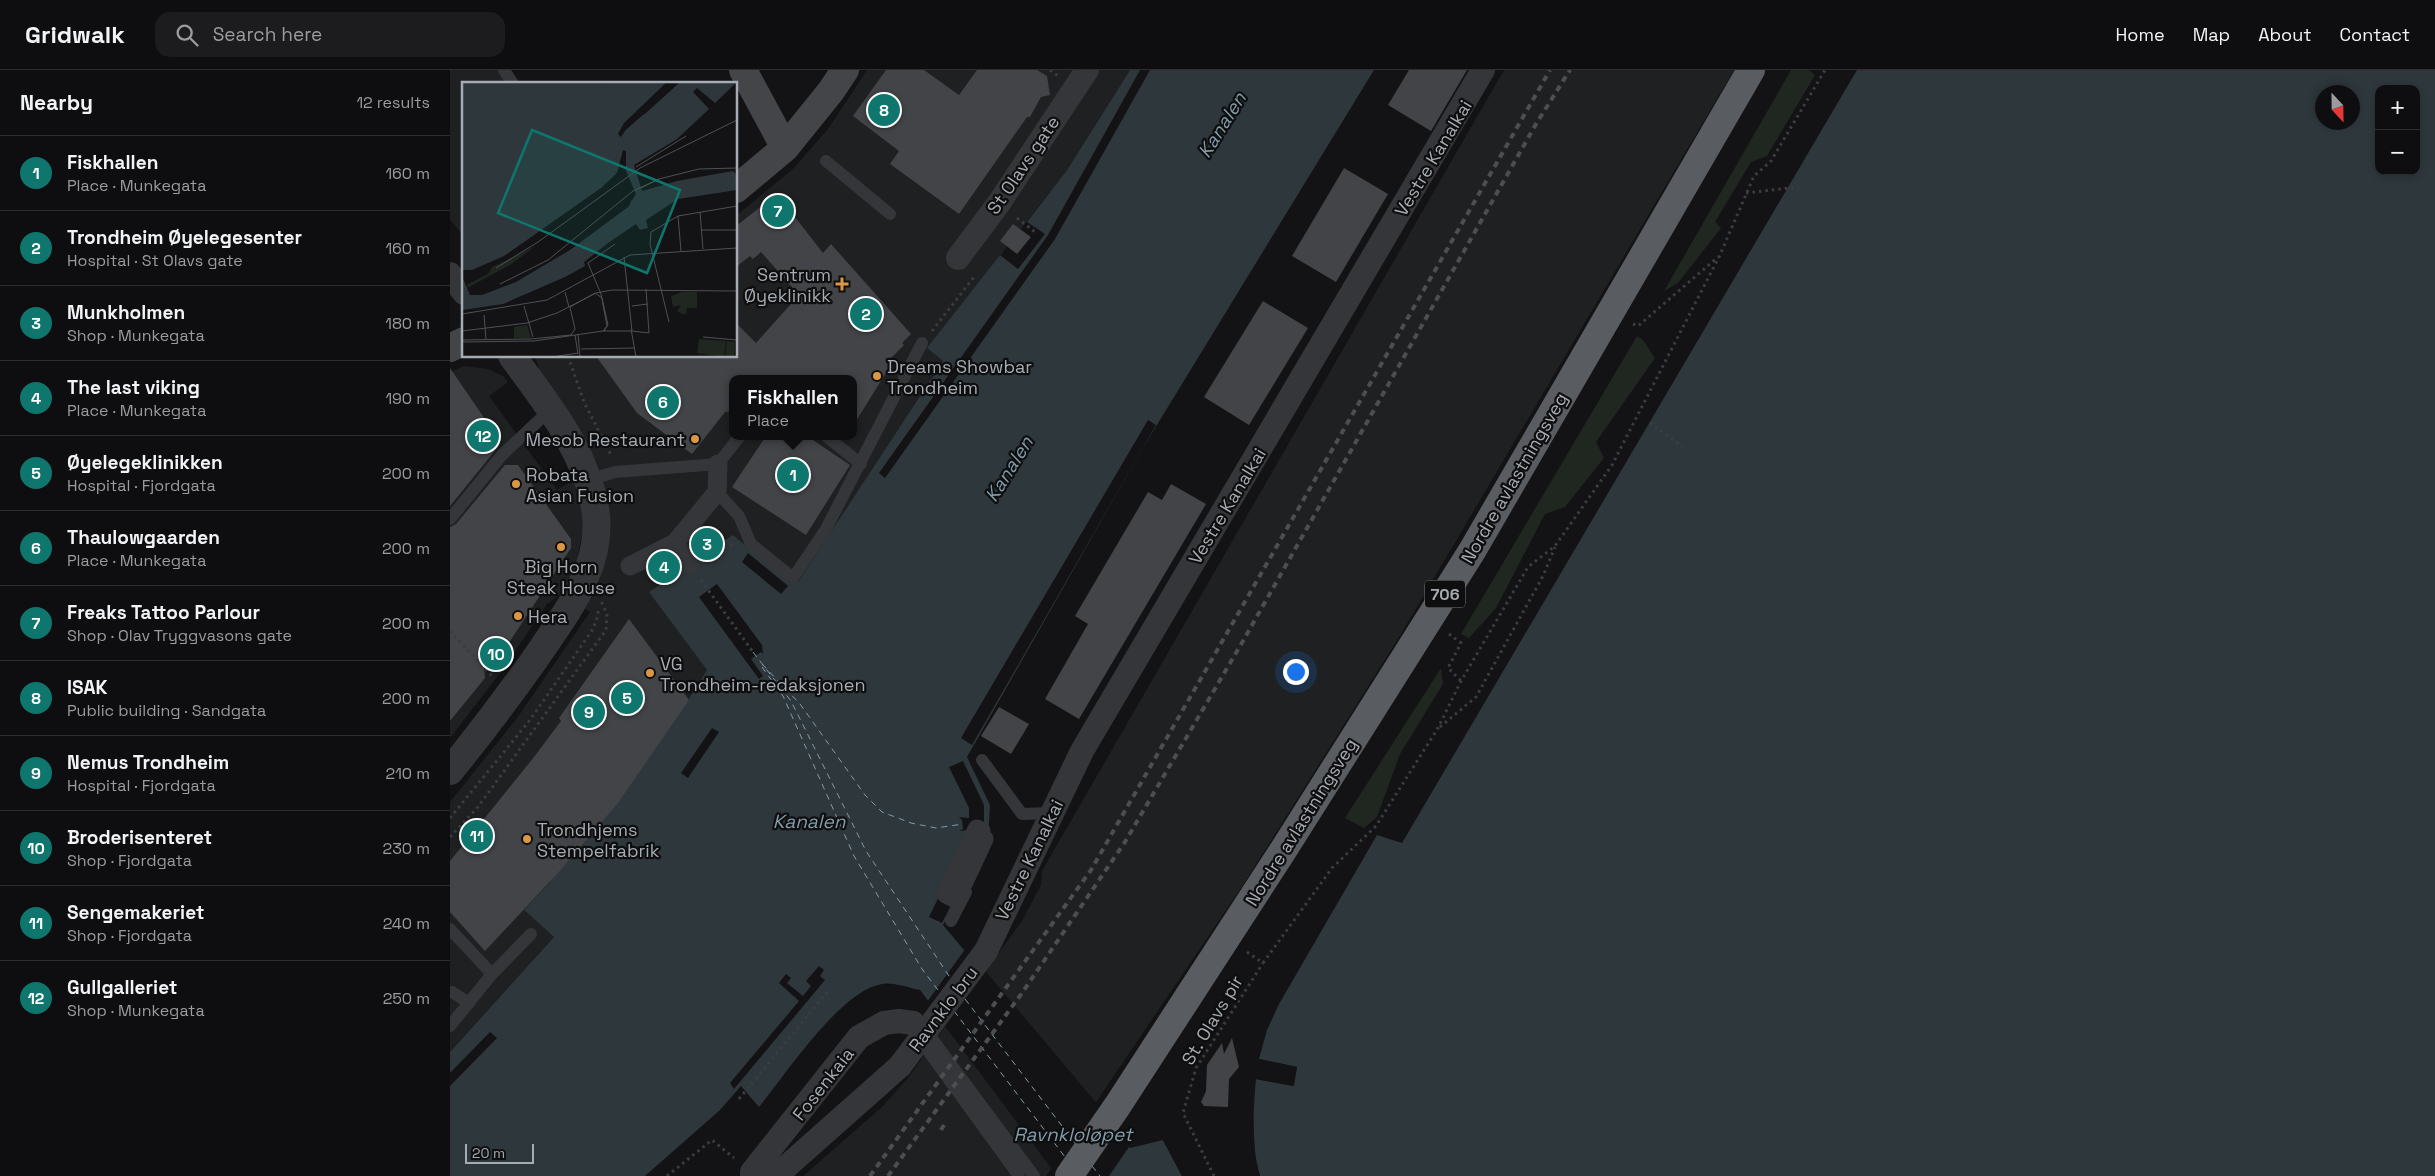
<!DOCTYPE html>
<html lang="en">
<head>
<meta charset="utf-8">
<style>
  body { margin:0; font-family:"Space Grotesk",sans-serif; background:#1c1c1e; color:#f1f3f6 }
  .controls { position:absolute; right:15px; top:15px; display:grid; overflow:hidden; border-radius:10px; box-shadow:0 2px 8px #0003 }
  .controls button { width:45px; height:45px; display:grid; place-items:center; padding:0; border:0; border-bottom:1px solid #2e2e30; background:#0e0e10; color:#f1f3f6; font:25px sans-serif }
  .compass { position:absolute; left:1865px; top:15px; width:45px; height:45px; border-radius:50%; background:#0e0e10; box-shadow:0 2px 8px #0003; rotate:158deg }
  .scale { position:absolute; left:15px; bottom:12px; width:69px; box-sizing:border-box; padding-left:5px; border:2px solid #a6acb3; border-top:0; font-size:14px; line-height:18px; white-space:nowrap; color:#a6acb3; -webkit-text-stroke:4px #0e0e0f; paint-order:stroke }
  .you { position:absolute; left:845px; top:601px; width:18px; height:18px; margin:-12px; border:4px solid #fff; border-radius:50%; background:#1a73e8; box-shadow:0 0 0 8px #1a73e833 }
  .badge { display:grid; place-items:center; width:32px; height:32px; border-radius:50%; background:#0f766e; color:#fff; font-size:16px; font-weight:700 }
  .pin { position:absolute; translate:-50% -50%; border:2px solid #fff; box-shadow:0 1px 5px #0006 }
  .popup { position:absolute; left:279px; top:305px; width:128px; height:65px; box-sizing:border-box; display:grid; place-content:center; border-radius:10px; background:#0e0e10; filter:drop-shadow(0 1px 4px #0005); font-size:16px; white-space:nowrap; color:#9b9c9f }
  .popup b { font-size:19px; color:#f1f3f6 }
  .popup::after { content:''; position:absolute; left:50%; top:100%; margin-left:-10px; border:10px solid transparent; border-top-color:#0e0e10 }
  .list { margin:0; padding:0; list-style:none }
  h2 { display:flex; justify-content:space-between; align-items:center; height:65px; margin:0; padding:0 20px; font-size:21px }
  h2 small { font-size:16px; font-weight:400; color:#9b9c9f }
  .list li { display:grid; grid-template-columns:32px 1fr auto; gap:15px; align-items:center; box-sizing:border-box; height:75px; padding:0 20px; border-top:1px solid #2e2e30 }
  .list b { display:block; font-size:19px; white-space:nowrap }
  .list p { margin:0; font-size:16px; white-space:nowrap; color:#9b9c9f }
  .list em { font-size:16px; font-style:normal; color:#9b9c9f }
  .icon { flex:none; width:28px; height:28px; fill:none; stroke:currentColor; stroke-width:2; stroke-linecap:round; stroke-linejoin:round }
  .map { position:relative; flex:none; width:1985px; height:1106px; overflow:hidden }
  header { display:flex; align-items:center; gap:30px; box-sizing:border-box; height:70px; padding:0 25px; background:#0e0e10; border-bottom:1px solid #2e2e30 }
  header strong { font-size:24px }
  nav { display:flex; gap:28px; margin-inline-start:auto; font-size:18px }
  .search { width:350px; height:45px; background:#1c1c1e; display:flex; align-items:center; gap:12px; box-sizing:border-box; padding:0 18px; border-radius:15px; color:#9b9c9f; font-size:19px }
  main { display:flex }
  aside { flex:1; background:#0e0e10 }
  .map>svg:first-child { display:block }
</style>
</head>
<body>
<header>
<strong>Gridwalk</strong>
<div class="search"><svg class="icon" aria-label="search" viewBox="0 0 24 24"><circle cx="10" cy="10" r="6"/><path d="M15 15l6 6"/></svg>Search here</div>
<nav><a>Home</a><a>Map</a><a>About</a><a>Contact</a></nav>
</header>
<main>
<aside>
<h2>Nearby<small>12 results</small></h2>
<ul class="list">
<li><span class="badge">1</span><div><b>Fiskhallen</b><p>Place · Munkegata</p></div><em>160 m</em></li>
<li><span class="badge">2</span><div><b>Trondheim Øyelegesenter</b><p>Hospital · St Olavs gate</p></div><em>160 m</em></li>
<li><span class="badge">3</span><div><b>Munkholmen</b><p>Shop · Munkegata</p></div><em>180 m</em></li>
<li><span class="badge">4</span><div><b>The last viking</b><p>Place · Munkegata</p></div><em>190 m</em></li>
<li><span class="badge">5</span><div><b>Øyelegeklinikken</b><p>Hospital · Fjordgata</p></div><em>200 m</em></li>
<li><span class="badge">6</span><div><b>Thaulowgaarden</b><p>Place · Munkegata</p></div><em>200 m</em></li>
<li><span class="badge">7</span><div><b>Freaks Tattoo Parlour</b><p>Shop · Olav Tryggvasons gate</p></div><em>200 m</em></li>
<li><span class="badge">8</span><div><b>ISAK</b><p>Public building · Sandgata</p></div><em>200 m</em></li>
<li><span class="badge">9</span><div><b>Nemus Trondheim</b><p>Hospital · Fjordgata</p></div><em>210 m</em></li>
<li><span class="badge">10</span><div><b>Broderisenteret</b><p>Shop · Fjordgata</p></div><em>230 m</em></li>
<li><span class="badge">11</span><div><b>Sengemakeriet</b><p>Shop · Fjordgata</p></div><em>240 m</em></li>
<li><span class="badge">12</span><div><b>Gullgalleriet</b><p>Shop · Munkegata</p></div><em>250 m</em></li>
</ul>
</aside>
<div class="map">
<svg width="1985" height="1106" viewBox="0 0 1985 1106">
  <rect width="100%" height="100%" fill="#131315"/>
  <path fill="#1f2021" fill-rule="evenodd" d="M 0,0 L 54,0 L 63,14 L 14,14 L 14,167 L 0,149 Z
    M 417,0 L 680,0 L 617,100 L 478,278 L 493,291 L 348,512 L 342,514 L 319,497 L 240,495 L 200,522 L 257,600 L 238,630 L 99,813 L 74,840 L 104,867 L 0,982 L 0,732 L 67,648 L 140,542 L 134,538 L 145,521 L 153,499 L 159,462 L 159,439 L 152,405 L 146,391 L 90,301 L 85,286 L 286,286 L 286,146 L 344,98 L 378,59 ZM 283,309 L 403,309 L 403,366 L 283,366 Z
    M 1054,0 L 1284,0 L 948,569 L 793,815 L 596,1106 L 353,1106 L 432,1037 L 457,1009 L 572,851 L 591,815 L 592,801 Z
    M 14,296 L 38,299 L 53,306 L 58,312 L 39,326 L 107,420 L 125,409 L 130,424 L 133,460 L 125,497 L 114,522 L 97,534 L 51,602 L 0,668 L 0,302 Z"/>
  <path fill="#202620" d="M 1341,0 L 1359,0 L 1365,5 L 1317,86 L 1301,92 L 1265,152 L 1271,158 L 1228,213 L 1214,221 Z
    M 1187,266 L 1193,270 L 1205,288 L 1146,372 L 1154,388 L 1115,437 L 1095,444 L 1046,538 L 1019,568 L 1011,564 Z
    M 991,598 L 993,614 L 950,684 L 927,747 L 914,758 L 895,748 Z"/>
  <path fill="#2e373c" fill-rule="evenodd" d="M 680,0 L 924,0 L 691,381 L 517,687 L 540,735 L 538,770 L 493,855 L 680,1078 L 713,1070 L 732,1106 L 610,1106 L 470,920 C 459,918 443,912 432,914 C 391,920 336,1004 309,1037 L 291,1016 L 270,1040 L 195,1106 L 0,1106 L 0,982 L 104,867 L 74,840 L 99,813 L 238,630 L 257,600 L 199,522 L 283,465 L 341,513 L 348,512 L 493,291 L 477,278 L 550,185 L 568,199 L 595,164 L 577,152 L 617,100 Z
    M 1407,0 L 1985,0 L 1985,1106 L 810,1106 C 801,1074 803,1042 806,1009 L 844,1016 L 847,997 L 809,989 L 817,960 L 829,934 L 927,765 L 952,773 ZM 1929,19 L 1966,19 L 1966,101 L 1929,101 ZM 1872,22 L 1902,22 L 1902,52 L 1872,52 Z"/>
  <path fill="#131315" d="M 690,0 L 700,0 L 605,169 L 435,408 L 429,403 L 598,165 Z
    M 698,350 L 706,355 L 522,675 L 511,668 Z
    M 298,483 L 338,516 L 331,524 L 292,492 Z
    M 267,514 L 312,575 L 313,584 L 311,582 L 301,589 L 313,606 L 309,609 L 249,527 Z
    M 262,658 L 269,662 L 238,708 L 231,703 Z
    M 513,691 L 534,735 L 534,769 L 518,760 L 509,761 L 513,759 L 512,750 L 509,747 L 519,748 L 519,738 L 499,697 Z
    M 497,810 L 511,816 L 492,853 L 479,847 Z
    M 516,878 L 681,1074 L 659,1106 L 607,1106 L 477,932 Z
    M 369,896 L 374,900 L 370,906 L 375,910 L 284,1019 L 280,1013 L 349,931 L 329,913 L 336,904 L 341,908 L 337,913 L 353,926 L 361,916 L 356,911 Z
    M 40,962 L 47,968 L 0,1016 L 0,1003 Z
    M 809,989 L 847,997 L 843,1016 L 806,1009 L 807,1007 L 841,1014 L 844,999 L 809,991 Z
    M 803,1044 L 805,1088 L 810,1106 L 808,1106 L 803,1089 L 801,1045 Z
    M 716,1069 L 735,1105 L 735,1106 L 732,1106 L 713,1070 Z"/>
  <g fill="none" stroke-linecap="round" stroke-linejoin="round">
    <path stroke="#819cab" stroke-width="1" stroke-dasharray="6 5" stroke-linecap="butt" d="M 303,582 L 341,631 L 416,781 L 501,909
      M 312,594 L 350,634 L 415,725 L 432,742 L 461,753 L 486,758 L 513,754
      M 312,597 L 333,626 L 404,786 L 472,899 L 491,924
      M 515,929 L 625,1073
      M 504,941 L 615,1087
      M 642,1096 L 650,1106"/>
  </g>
  <path fill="#424447" d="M 436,0 L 474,0 L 509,25 L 527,0 L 587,0 L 597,6 L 600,25 L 591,27 L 580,47 L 577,47 L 509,144 L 440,94 L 449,81 L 403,46 Z
    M 959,0 L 1017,0 L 981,61 L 938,35 Z
    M 894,98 L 938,124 L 886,212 L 842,186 Z
    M 327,124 L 373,183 L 381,174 L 461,264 L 452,273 L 454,275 L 439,290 L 442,293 L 403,356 L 403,309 L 283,309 L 283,341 L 275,342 L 242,384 L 187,343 L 146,286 L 286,286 L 286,253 L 306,273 L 349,225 L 311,182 L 303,189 L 300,186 L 286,197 L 286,156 Z
    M 563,154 L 581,167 L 567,184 L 550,171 Z
    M 813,231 L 858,258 L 799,355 L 754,327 Z
    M 0,298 L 48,368 L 48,377 L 0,436 Z
    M 316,366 L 357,366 L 400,395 L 356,465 L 282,417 Z
    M 55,395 L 68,395 L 121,469 L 121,478 L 45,594 L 34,597 L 35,608 L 0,651 L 0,457 L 6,454 Z
    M 721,414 L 756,434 L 629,649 L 595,629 L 638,554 L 625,546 L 698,422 L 712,430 Z
    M 179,549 L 239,630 L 168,733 L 108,803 L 35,881 L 0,842 L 0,791 L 84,687 L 111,651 L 109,648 Z
    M 549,637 L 579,654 L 561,684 L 531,666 Z
    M 782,968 L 789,997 L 779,1009 L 778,1037 L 754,1036 L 751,1032 L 756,1021 L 757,995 L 772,973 L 774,984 Z"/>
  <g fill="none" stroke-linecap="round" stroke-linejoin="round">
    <path stroke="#3b3d40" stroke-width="3" stroke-dasharray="2.5 4" stroke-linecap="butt" d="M 600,0 L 608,6
      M 1296,123 L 1349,117
      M 567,148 L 585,162
      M 1183,254 L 1188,256 L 1268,187
      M 482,261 L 524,207
      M 118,286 L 134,332 L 161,385
      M 1200,353 L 1233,377
      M 275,471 L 283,476
      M 251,510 L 303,582
      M 0,561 L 42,606
      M 999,564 L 1011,573 L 998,598 L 1011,611
      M 990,657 L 1026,627 L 1093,506 L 1105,477
      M 0,748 L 80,650 L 143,559 L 148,545 L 148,537
      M 0,767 L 28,737 L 156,560 L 157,544 L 151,531
      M 797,882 L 813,893 L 882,798 L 926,756 L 988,658 L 1011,611 L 1078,497 L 1105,476 L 1162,395 L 1270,185 L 1304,106 L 1321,91 L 1375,0
      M 289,1029 L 378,921
      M 217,1106 L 262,1070 L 284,1088
      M 764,1106 L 733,1043 L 746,998 L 813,893"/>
    <path stroke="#353639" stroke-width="12" d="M 54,0 L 63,14
      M 376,91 L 440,144
      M 376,366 L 411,394
      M 138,410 L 165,402 L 268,394 L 290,366
      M 267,422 L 289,446 L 301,474 L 343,508 L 376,459 L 472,273
      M 0,449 L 52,385 L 100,340
      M 532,690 L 572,744 L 601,743
      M 501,851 L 516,822
      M 0,859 L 42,904 L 0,956
      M 42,904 L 81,864
      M 2,922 L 19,933
      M 474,958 L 584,1106
      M 468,967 L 569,1106"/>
    <path stroke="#353639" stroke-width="19" d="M 225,473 L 240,495
      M 180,496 L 225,473 L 267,422 L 268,394
      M 527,759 L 531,761 L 504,822 L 530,767 L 534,769 L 506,829 L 496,824 Z"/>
    <path stroke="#353639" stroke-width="24" d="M 508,188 L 549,133 L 637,0
      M 0,204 L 14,223
      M 536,881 L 632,681 L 1033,0
      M 302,1106 L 302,1102 L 409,967 L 434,953 L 449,951 L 463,953
      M 326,1106 L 450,996"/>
    <path stroke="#353639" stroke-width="28" d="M 0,701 C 30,664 58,627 85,589 C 115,544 155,496 145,438 C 136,381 95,331 62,286"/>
    <path stroke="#434549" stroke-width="28" d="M 293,0 L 335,78
      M 286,119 L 335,78 L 381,21 L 395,0
      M 0,278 L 14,271"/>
    <path stroke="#595c61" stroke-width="28" d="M 619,1106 L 668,1035 L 834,779 L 1022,481 L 1301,0"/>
    <path stroke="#4c4e52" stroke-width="4" stroke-dasharray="6 5" stroke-linecap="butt" d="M 491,1060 L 494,1055
      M 420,1106 L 641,800 L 1100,0
      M 438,1106 L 572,923 L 675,772 L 793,571 L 1086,54 L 1120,0"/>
    <path stroke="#353639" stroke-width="24" d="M 450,996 L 536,881"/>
  </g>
  <g fill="#dc9744" stroke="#0e0e0f" stroke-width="2">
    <path d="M389.5 206.5h5v5h5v5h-5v5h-5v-5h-5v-5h5z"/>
    <circle cx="427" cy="306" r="5"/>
    <circle cx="245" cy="369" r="5"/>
    <circle cx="66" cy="414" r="5"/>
    <circle cx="111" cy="477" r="5"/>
    <circle cx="68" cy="546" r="5"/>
    <circle cx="200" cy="603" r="5"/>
    <circle cx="77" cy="769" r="5"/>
  </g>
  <g text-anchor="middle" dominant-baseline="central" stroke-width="4.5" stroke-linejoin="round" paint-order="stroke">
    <rect fill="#0e0e0f" stroke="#787d82" stroke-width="1" x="975" y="510.5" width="40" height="27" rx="4"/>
    <g font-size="16" font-weight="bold" fill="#a6acb3">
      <text x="995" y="524">706</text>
    </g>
    <g font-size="18" fill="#a6acb3" stroke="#0e0e0f">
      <text transform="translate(983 88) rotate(-59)">Vestre Kanalkai</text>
      <text transform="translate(573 95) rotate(-56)">St Olavs gate</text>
      <text transform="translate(1064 408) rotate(-60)">Nordre avlastningsveg</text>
      <text transform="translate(777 436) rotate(-59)">Vestre Kanalkai</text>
      <text transform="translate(851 752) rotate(-58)">Nordre avlastningsveg</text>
      <text transform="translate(579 790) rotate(-64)">Vestre Kanalkai</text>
      <text transform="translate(493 939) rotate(-53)">Ravnklo bru</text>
      <text transform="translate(762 950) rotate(-59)">St. Olavs pir</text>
      <text transform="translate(373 1014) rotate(-52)">Fosenkaia</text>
    </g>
    <g font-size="18" fill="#a6acb3" stroke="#0e0e0f" text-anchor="start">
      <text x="381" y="204" text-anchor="end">Sentrum<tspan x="381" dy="21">Øyeklinikk</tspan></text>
      <text x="437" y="296">Dreams Showbar<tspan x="437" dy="21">Trondheim</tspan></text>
      <text x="235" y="369" text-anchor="end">Mesob Restaurant</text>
      <text x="76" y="404">Robata<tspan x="76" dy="21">Asian Fusion</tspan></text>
      <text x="111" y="496" text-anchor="middle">Big Horn<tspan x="111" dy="21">Steak House</tspan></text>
      <text x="78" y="546">Hera</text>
      <text x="210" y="593">VG<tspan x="210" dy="21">Trondheim-redaksjonen</tspan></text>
      <text x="87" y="759">Trondhjems<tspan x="87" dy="21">Stempelfabrik</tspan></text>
    </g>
    <g font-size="19" font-style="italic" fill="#819cab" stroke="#0e0e0f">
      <text transform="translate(772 55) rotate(-58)">Kanalen</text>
      <text transform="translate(559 399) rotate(-58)">Kanalen</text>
      <text x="359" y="751">Kanalen</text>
      <text x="623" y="1064">Ravnkloløpet</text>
    </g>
  </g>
  <g transform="translate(12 12)">
    <rect width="275" height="275" fill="#131315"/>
    <path d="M 74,164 L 48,183 L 5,206 L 6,202 L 26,192 L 30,185 ZM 220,210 L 235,210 L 235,226 L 225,226 L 224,232 L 221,232 L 215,229 L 219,223 L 211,225 L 209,214 ZM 65,243 L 69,256 L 52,256 L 52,245 ZM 237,257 L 264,259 L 262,275 L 235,271 ZM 265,259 L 273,260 L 272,275 L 263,275 Z" fill="#202620"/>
    <path d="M 0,0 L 205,0 L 162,41 L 156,52 L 159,55 L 168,41 L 184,31 L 218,0 L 275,0 L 253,21 L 235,6 L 231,10 L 247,27 L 215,57 L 172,83 L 180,109 L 215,99 L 271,89 L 275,93 L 275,108 L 216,117 L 184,138 L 186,146 L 178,148 L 174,142 L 146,161 L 122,180 L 123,184 L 103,195 L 41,222 L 1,228 L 0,194 L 8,213 L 20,213 L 54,200 L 108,168 L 166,125 L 174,112 L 164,89 L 164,69 L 161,68 L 155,91 L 153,90 L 154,92 L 139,106 L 42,174 L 10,188 L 0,188 Z" fill="#2e373c"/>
    <path d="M 205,0 L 208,0 L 168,39 L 218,0 L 157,54 L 164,40 Z" fill="#131315"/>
    <path fill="none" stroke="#2e373c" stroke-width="2.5" d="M 73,0 L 141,57 L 153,61 L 181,60 L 197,54 L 212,41 L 222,40 L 233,26M 93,0 L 143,54 L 154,59 L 197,52 L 212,39 L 213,28 L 227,16M 142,0 L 146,51 L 156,58M 147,0 L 145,13 L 148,51 L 161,58M 164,61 L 172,66 L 168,82 L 170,89M 169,61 L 174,70 L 169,81 L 171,89M 172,92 L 180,138M 175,109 L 178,125M 169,119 L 175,122 L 178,133"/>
    <path fill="none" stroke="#4e5054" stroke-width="1" d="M 174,85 L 224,54M 179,106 L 197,97 L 237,87 L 275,86M 238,130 L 241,167M 216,134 L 219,169M 239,148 L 275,148M 162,175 L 170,249M 34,186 L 76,160 L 178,86 L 275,38M 38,202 L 86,178 L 171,109 L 197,97M 103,210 L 107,225M 62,224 L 71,255M 170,224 L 186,222M 0,232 L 85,218 L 168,173 L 275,166M 22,233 L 24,257M 207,240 L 188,162 L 189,150 L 216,134 L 275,124M 169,247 L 174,275M 0,249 L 65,241 L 95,231 L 134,211 L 150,208 L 275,209M 141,249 L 170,249M 142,249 L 145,244 L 139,212 L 126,181 L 153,162M 170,249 L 187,251 L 184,207M 116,252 L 118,275M 113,253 L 116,272M 241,255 L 275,258M 0,258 L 69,257 L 109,253 L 113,247 L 108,225 L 133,211 L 140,216 L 146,243 L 141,249 L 72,259 L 0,260M 119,267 L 172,266M 90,275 L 116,271"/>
    <path fill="#0f766e" fill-opacity="0.15" stroke="#0f766e" stroke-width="2.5" d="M 70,48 L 218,108 L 185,191 L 36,131 Z"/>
    <rect width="275" height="275" fill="none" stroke="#a6acb3" stroke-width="2.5"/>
  </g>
</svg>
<div class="controls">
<button>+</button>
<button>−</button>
</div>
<svg class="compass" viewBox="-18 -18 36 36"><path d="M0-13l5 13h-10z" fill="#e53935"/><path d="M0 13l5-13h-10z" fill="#9b9c9f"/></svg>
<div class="scale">20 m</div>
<div class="you"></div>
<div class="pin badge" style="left:343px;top:405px">1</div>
<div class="popup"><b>Fiskhallen</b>Place</div>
<div class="pin badge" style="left:416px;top:244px">2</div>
<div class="pin badge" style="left:257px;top:474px">3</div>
<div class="pin badge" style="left:214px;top:497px">4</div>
<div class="pin badge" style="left:177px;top:628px">5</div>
<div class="pin badge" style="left:213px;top:332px">6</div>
<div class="pin badge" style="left:328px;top:141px">7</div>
<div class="pin badge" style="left:434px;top:40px">8</div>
<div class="pin badge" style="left:139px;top:642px">9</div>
<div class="pin badge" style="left:46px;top:584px">10</div>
<div class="pin badge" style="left:27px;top:766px">11</div>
<div class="pin badge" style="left:33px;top:366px">12</div>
</div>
</main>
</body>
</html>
